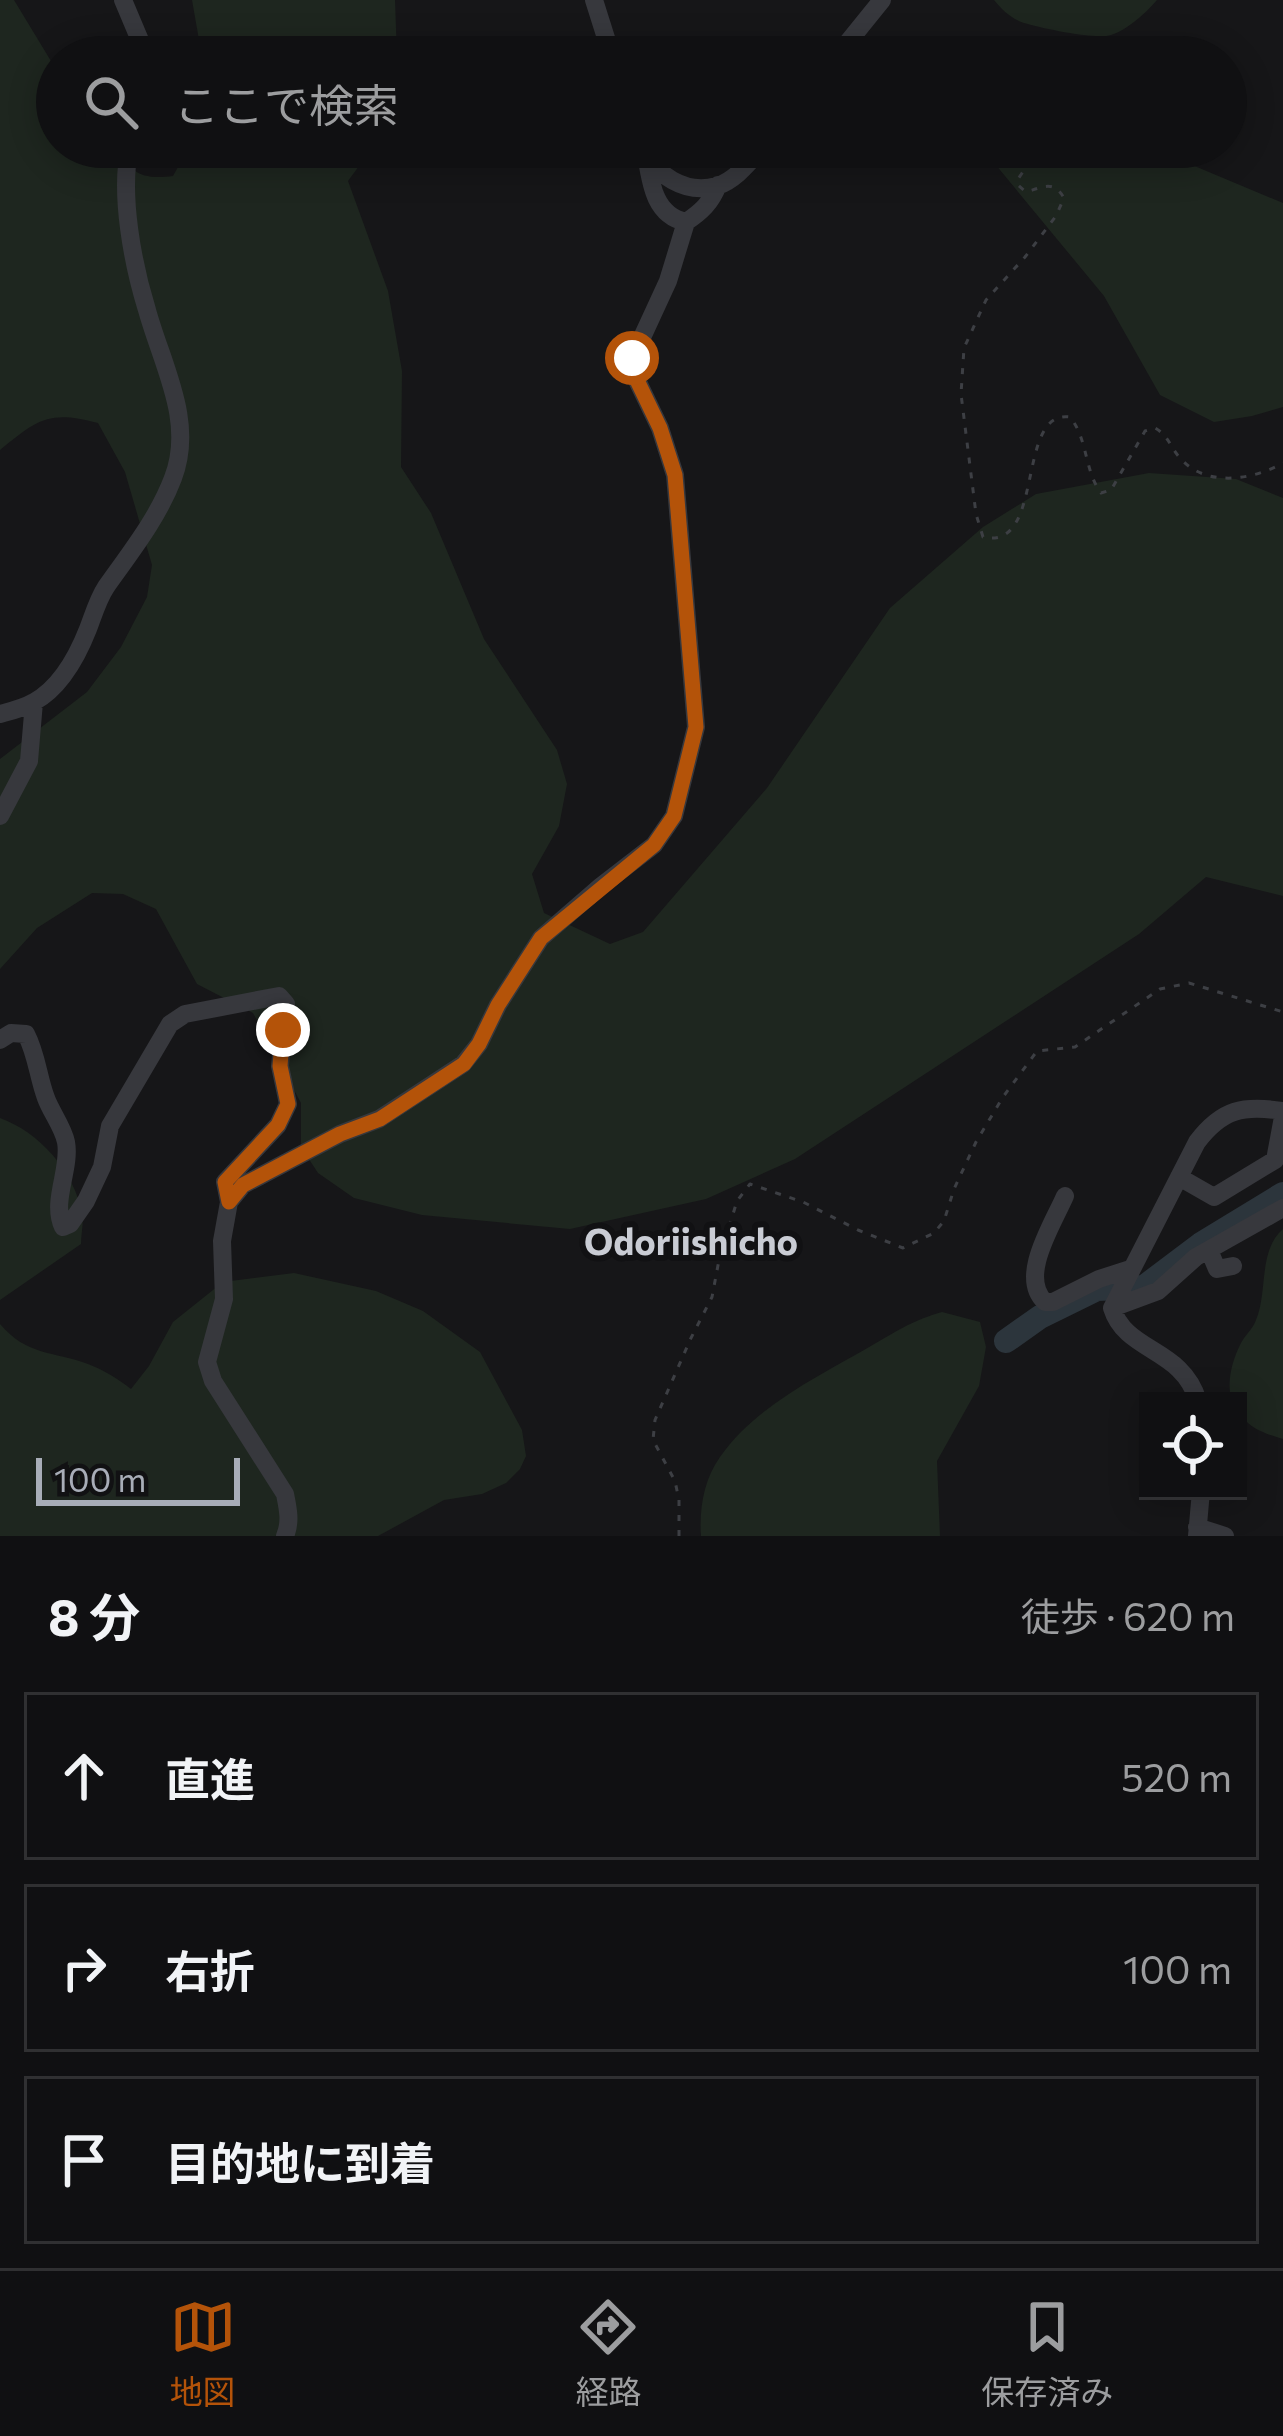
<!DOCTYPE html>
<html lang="ja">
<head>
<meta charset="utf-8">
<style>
  body { margin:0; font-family:Commissioner,"Noto Sans JP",sans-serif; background:#19191b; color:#f1f3f6 }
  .controls { position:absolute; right:36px; bottom:36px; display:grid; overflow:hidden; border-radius:0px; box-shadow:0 6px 30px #0003 }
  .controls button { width:108px; height:108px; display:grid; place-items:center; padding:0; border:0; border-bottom:3px solid #303032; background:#101012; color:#f1f3f6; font:60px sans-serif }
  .scale { position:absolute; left:36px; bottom:30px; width:204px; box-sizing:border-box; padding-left:12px; border:6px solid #a8adb8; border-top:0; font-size:33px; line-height:42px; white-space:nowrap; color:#a8adb8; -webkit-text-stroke:9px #111113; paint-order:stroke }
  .stop { position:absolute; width:36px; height:36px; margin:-27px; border:9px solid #b45309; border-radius:50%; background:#fff }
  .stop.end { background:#b45309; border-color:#fff; box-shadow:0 3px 12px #0008 }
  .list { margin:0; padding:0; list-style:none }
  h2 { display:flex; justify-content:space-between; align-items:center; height:156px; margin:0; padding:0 48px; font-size:51px }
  h2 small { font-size:39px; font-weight:400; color:#9c9d9f }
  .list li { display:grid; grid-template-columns:78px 1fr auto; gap:36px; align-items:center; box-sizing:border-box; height:168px; margin:0 24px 24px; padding:0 24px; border:3px solid #303032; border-radius:0px }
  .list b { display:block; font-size:45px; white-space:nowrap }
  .list em { font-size:39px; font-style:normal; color:#9c9d9f }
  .icon { flex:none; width:66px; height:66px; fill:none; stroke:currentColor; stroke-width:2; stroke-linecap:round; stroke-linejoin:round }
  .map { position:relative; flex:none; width:1283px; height:1536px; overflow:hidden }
  .search { position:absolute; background:#101012; box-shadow:0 6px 30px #0003; left:36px; right:36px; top:36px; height:132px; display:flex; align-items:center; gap:30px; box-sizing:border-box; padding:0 42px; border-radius:66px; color:#9c9d9f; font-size:45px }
  .sheet { height:732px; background:#101012 }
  nav { display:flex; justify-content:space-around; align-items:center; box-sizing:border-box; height:168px; border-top:3px solid #303032; background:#101012; font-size:33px; color:#9c9d9f }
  nav a { display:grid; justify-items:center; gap:6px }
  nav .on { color:#b45309 }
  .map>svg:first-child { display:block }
</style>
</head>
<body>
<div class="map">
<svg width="1283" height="1536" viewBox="0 0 1283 1536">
  <rect width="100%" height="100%" fill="#161618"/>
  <path fill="#1e261f" d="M 0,0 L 14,0 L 57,71 L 57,147 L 113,147 C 132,173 141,180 173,176 L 189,147 L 373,147 L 348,181 L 388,291 L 402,371 L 401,467 L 431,513 L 484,639 L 557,750 L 567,784 L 559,826 L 532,874 L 544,913 L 610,944 L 643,932 L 767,788 L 890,608 L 983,527 L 1036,494 L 1149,473 L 1236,479 L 1283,498 L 1283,896 L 1206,877 L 1139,934 L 795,1159 L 706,1199 L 570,1229 L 422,1215 L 354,1198 L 318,1173 L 301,1147 L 301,1103 L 253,1013 L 197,984 L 156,909 L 123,894 L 92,893 L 37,928 L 0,969 L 0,759 L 87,692 L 121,647 L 147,597 L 152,565 L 125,472 L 98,423 C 49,410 38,419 0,450 Z
    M 192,0 L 395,0 L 397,57 L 202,57 Z
    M 994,0 L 1157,0 C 1147,12 1126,31 1111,35 C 1095,40 1041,28 1024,23 C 1012,19 1002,10 994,0 Z
    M 981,147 L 1135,147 L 1185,162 L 1283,203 L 1283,407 L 1252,416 L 1214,422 L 1160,395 L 1104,296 Z
    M 0,1118 C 39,1132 74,1171 82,1213 C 84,1222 81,1234 81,1244 L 0,1300 Z
    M 1283,1229 L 1283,1439 C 1263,1433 1238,1425 1238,1401 L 1232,1401 C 1226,1384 1232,1361 1240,1345 C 1244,1336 1253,1329 1256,1320 C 1268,1292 1258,1250 1283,1229 Z
    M 294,1273 L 376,1291 L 423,1311 L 480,1352 L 522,1430 L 526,1456 L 520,1469 L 506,1483 L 482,1494 L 444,1500 L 378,1536 L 0,1536 L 0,1324 C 27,1356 53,1351 88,1364 C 104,1370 118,1379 131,1389 L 149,1366 L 173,1322 L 223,1282 Z
    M 942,1312 L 980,1322 L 986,1347 L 979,1386 L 937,1461 L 940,1536 L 701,1536 C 699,1509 704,1479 720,1457 C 757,1404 822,1375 876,1343 C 900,1329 914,1320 942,1312 Z"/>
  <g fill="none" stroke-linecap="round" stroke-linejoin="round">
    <path stroke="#2c353c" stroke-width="24" d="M 1006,1341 L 1040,1317 L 1097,1289 L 1144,1287 L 1201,1244 L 1283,1194"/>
    <path stroke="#3d3f44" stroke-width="3" stroke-dasharray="6 9" stroke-linecap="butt" d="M 866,43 L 874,57
      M 914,147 C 933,171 966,154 990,147
      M 1035,147 L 1036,153 L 1018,179 L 1018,185 L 1026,192 C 1043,187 1054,180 1064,198 L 1056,216 L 1025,257 L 986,300 L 964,348 L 961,394 L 976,514 L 983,537 C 1046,552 1015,409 1070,417 C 1088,439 1084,470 1101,493 L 1111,490 L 1145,431 L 1155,428 C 1169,436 1170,447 1180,458 C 1206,488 1253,480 1283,463
      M 679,1536 L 679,1500 L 675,1481 L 653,1440 L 655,1420 L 691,1338 L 712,1297 L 719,1260 L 737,1201 L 750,1184 L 803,1202 L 858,1230 L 903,1248 L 934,1233 L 944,1221 L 954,1189 L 976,1142 L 1003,1097 L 1037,1051 L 1075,1047 L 1160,989 L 1189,983 L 1283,1012"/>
    <path stroke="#37383d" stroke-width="18" d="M 123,0 L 147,57
      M 594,0 L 612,57
      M 836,57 L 882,0
      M 643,147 C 655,175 685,195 717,186 C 736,180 750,161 763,147
      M 647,160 C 651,186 656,216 686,222 C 701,212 711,203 718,185
      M 0,714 C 11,711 24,708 34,702 C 61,687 77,657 88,629 C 93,616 98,599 106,587 C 130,553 158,518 173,478 C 195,421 162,365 147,310 C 133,265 119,193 130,147
      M 0,816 L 29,761 L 34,702
      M 0,1040 L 11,1033 L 26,1034 C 37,1055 38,1077 46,1098 C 51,1112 63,1127 66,1142 C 71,1169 51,1201 63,1227 L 70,1224 L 86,1201 L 102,1167 L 110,1126 L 170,1024 L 185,1014 L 279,996 L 286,1004 L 280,1066 L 288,1104 L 278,1125 L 225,1182 L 229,1202 L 222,1241 L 224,1299 L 207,1362 L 213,1381 L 285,1494 C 288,1509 291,1522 285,1536
      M 1179,1177 L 1214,1197 L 1275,1160 L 1283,1117
      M 1065,1196 C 1053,1224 1018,1277 1045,1302 L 1053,1302 L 1099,1279 L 1130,1269
      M 229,1202 L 243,1185 L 340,1134 L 379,1119 L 463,1064 L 479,1044 L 498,1005 L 541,938 L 601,886 L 654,845 L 674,816 L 696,727 L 675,475 L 660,428 L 634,374 L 633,357 L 668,281 L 686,222
      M 1209,1250 L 1217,1269 L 1233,1266
      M 1112,1308 L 1158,1291 L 1196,1257 L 1283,1208
      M 1198,1401 C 1182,1347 1126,1353 1112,1308 L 1197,1142 C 1222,1109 1243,1105 1283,1111
      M 1197,1527 L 1225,1536
      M 1197,1536 L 1201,1491"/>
  </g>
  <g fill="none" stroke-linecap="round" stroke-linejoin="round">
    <path stroke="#b45309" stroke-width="15" d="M 283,1030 L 280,1066 L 288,1104 L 278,1125 L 225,1182 L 229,1202 L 243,1185 L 340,1134 L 380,1119 L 464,1064 L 479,1044 L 498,1005 L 541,938 L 654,845 L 674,816 L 696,727 L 675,475 L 660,428 L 634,374 L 632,358"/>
  </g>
  <g text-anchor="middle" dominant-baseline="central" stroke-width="12" stroke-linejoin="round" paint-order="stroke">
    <g font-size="36" font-weight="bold" fill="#c9ccd4" stroke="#111113">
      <text x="691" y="1240">Odoriishicho</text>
    </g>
  </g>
</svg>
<div class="controls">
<button><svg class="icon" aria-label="locate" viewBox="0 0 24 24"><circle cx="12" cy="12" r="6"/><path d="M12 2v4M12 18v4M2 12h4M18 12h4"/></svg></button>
</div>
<div class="scale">100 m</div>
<div class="stop" style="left:632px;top:358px"></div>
<div class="stop end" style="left:283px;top:1030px"></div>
<div class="search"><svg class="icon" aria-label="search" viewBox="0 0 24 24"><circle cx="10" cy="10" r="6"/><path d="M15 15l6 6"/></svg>ここで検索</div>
</div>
<section class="sheet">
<h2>8 分<small>徒歩 · 620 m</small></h2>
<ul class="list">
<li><svg class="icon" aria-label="ahead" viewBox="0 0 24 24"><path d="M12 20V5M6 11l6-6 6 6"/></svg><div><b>直進</b></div><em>520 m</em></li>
<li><svg class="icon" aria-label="right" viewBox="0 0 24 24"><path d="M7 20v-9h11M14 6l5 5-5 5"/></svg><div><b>右折</b></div><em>100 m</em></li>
<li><svg class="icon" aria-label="arrive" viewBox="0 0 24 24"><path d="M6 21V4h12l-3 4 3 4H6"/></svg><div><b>目的地に到着</b></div></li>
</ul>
</section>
<nav>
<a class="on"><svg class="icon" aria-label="map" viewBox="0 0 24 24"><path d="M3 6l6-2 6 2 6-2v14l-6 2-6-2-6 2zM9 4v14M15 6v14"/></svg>地図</a>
<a><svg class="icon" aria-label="directions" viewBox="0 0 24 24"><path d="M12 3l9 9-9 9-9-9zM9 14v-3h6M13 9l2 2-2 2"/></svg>経路</a>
<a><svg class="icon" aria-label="saved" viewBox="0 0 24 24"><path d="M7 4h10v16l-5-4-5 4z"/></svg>保存済み</a>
</nav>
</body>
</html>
